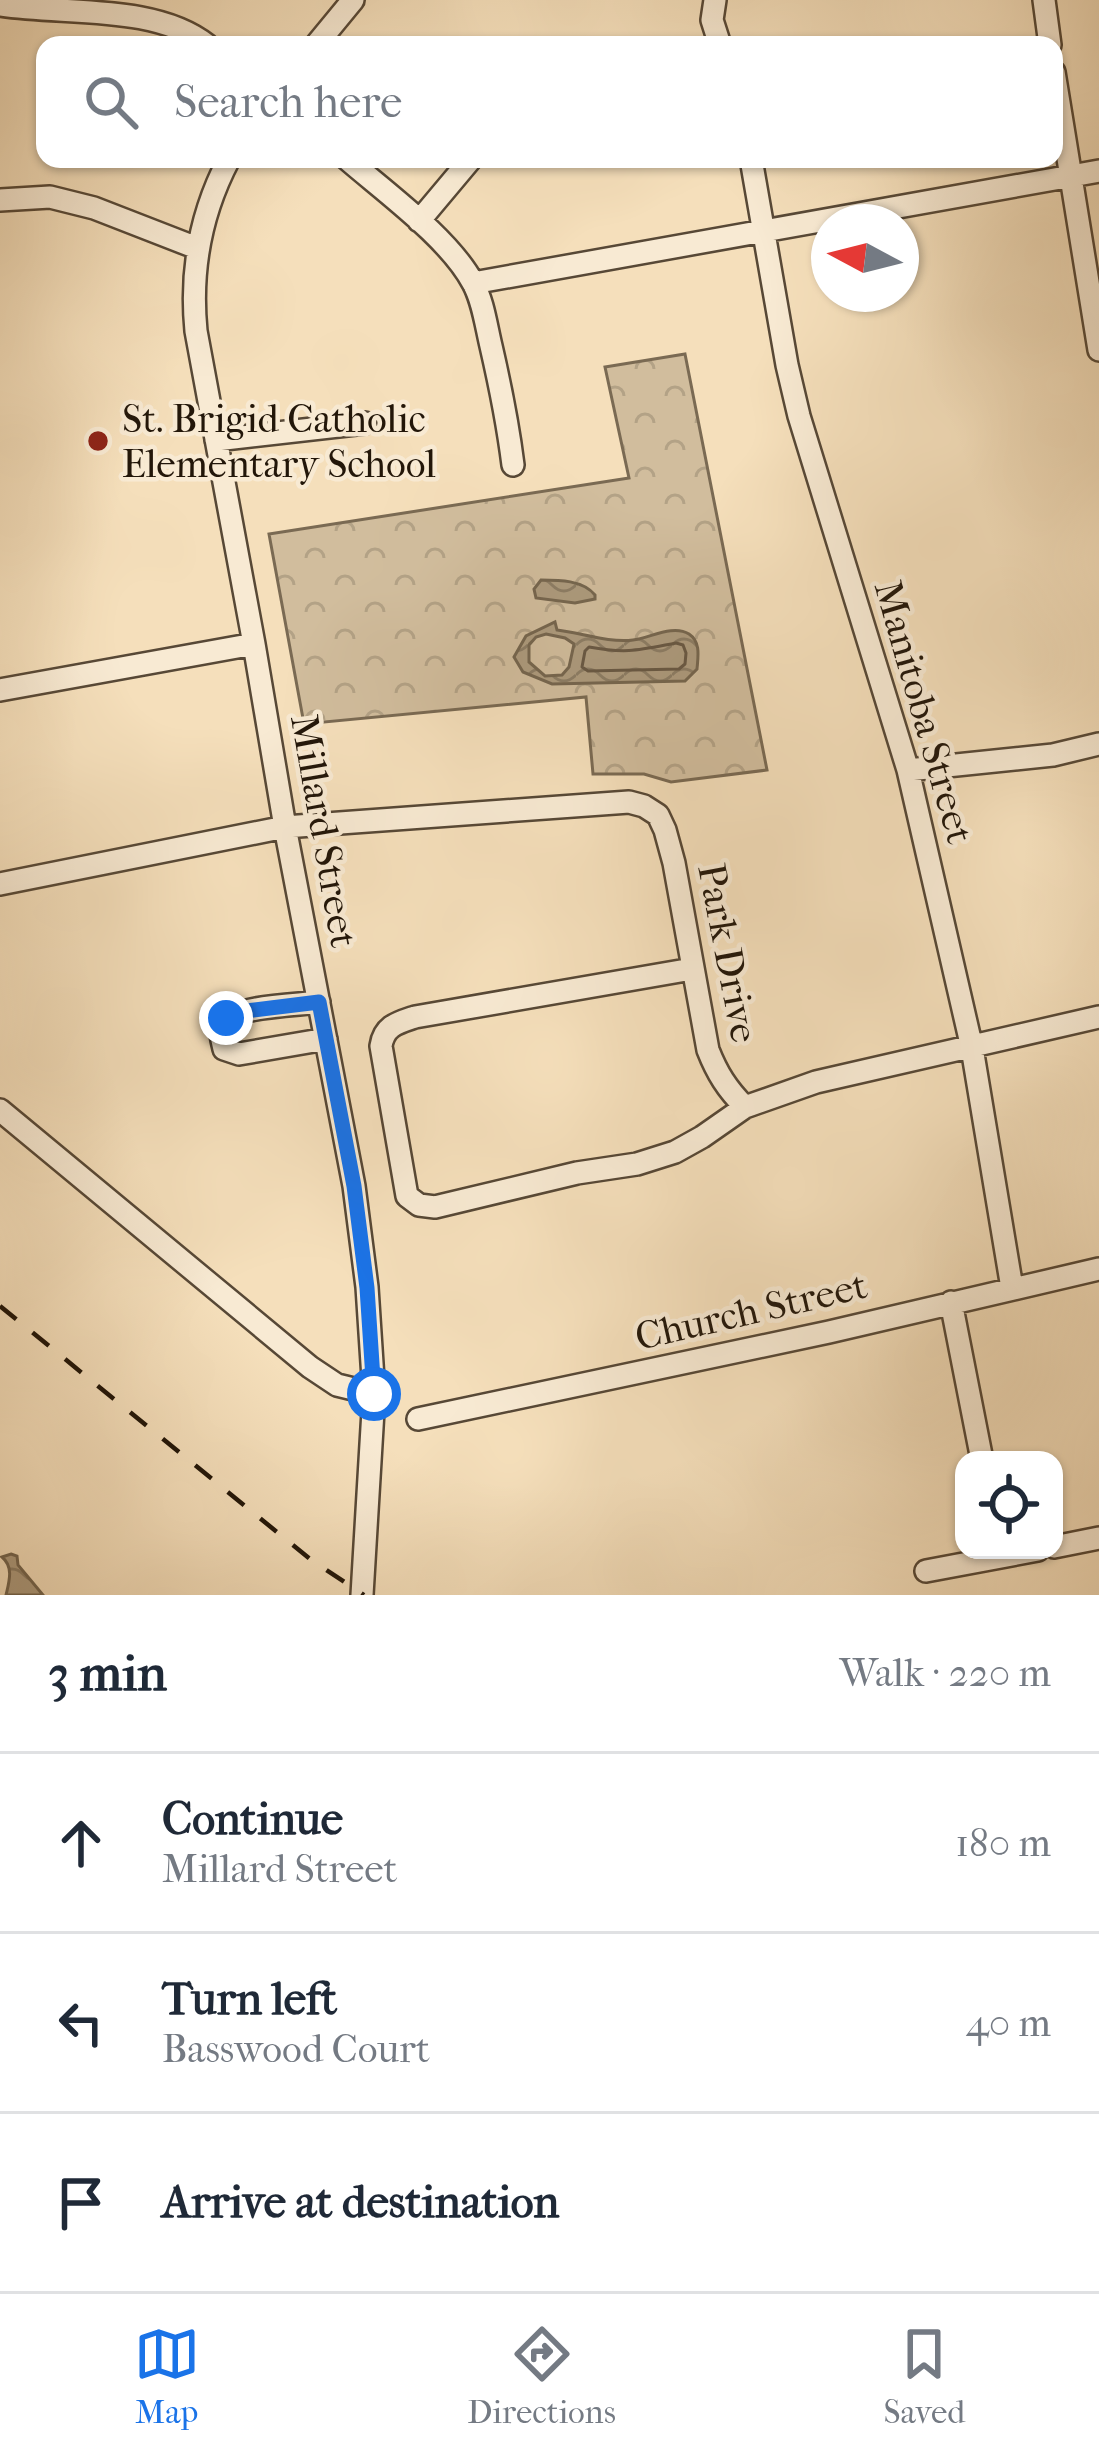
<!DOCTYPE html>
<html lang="en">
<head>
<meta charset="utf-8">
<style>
  body { margin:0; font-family:"IM FELL French Canon",serif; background:#f2f2f3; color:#1f2937 }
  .controls { position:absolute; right:36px; bottom:36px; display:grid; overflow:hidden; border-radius:24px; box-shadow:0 3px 9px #0004 }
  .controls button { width:108px; height:108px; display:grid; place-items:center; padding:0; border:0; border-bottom:3px solid #e0e1e3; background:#fff; color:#1f2937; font:60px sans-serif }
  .compass { position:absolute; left:811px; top:204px; width:108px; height:108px; border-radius:50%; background:#fff; box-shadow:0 3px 9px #0004; rotate:277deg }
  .stop { position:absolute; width:36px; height:36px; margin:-27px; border:9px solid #1a73e8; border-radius:50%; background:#fff }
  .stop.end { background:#1a73e8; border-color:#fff; box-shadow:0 3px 12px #0008 }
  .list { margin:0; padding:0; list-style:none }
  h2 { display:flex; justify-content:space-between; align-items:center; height:156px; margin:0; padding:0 48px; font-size:51px }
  h2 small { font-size:39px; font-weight:400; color:#747a83 }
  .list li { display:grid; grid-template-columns:78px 1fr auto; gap:36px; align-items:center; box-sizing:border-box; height:180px; padding:0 48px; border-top:3px solid #e0e1e3 }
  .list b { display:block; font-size:45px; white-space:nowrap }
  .list p { margin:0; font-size:39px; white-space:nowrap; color:#747a83 }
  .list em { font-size:39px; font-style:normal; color:#747a83 }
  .icon { flex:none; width:66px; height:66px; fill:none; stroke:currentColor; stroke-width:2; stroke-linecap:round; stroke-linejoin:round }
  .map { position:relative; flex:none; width:1099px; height:1595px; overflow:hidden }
  .search { position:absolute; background:#fff; box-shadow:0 3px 9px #0004; left:36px; right:36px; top:36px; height:132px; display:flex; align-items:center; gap:30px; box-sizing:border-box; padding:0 42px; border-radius:24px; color:#747a83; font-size:45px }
  .sheet { height:696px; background:#fff }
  nav { display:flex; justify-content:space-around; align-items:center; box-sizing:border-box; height:168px; border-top:3px solid #e0e1e3; background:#fff; font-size:33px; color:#747a83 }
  nav a { display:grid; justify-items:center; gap:6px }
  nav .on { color:#1a73e8 }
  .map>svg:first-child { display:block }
</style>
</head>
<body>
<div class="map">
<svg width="1099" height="1595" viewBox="0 0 1099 1595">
  <defs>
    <pattern id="forest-crowns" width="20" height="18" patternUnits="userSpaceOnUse" patternTransform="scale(3)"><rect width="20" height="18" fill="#d1bd9d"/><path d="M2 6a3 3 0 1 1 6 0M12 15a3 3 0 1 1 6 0" fill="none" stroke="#b3a286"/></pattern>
    <pattern id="water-waves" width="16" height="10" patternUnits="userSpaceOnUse" patternTransform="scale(3)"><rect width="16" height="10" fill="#ad9b7e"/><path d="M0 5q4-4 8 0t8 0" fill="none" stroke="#8c7d65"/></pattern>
  </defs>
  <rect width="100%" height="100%" fill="#f5dfbb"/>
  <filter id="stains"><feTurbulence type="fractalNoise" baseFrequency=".00167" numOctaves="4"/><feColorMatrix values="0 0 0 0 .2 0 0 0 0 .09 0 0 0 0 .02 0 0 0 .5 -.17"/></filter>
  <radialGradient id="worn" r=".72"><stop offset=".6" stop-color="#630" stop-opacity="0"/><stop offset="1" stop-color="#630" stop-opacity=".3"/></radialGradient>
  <path fill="url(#forest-crowns)" stroke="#7a6a53" stroke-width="3" d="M 685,354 L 767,770 L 671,782 L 644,774 L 593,774 L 586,697 L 304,724 L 269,534 L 629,478 L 605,367 Z"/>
  <path fill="url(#water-waves)" stroke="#75664f" stroke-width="3" fill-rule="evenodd" d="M 541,580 C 559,580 583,580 595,595 L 595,599 L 575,603 L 536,598 L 534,589 Z
    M 555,622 L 557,630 C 582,633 608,643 633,640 C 650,638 673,624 689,634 C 701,642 698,657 697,669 L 685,681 L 552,684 L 523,672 L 514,657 L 526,636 ZM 546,634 L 565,638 L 574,644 L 569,667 L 562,675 L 545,676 L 529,662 L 529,645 L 536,637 Z
    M 11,1554 L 17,1556 L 18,1565 L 43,1595 L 6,1595 C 9,1582 14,1567 2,1557 Z"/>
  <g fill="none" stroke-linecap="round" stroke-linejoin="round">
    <path stroke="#685844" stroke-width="3" d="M 676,643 L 683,645 L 686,653 L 685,664 L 679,669 L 588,671 L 582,667 L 585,651 L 589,647 C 627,654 639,650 676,643 Z"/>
    <g stroke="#574836" stroke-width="26">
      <path id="minor" d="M 715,0 L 712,20 L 720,45
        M 1044,0 L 1050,45
        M 0,5 C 65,15 155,4 207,45
        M 316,45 L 353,0
        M 1054,72 L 1099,350
        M 229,159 C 200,214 190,270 196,331 L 254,644 L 285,827 L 354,1186 L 367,1287 L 374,1394 L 362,1595
        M 347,159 C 385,192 450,239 473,283 C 483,301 486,325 491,346 C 500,385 508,425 513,465
        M 751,159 L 787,365 L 799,416 L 908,770 L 972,1048 L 1012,1288
        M 0,200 L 50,197 L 94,208 L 197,248
        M 419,221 L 471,159
        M 473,283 L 1099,171
        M 216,440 L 365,423
        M 0,690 L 254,644
        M 908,770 L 1053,755 L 1099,744
        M 0,884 L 285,827 L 629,802 L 644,806 L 658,815 L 665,830 L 674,863 L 708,1050 C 717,1073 727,1089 745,1107 L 816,1082 L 1099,1017
        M 692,969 L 415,1017 C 397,1023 384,1026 381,1046 L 407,1196 L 419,1205 L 435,1207 L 577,1173 L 637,1164 L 675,1152 L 702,1137 L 745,1107
        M 319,1002 C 299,1005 237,1006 225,1021 C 218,1030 222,1039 224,1049 L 239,1054 L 326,1039
        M 0,1110 L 310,1367 L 337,1385 L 374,1394
        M 951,1302 L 982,1460
        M 418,1419 L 829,1332 L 1099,1269
        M 1054,1547 L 1099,1538
        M 926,1571 L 1038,1550"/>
    </g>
    <use href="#minor" stroke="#f8ead3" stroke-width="21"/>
    <path stroke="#221609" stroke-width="4.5" stroke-dasharray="21 21" stroke-linecap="butt" d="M 0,1306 L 310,1559 L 364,1595"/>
  </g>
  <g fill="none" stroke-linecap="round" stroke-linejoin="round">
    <path stroke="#1a73e8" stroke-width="15" d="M 226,1018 L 238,1012 L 319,1002 L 354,1186 L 367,1288 L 374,1394"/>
  </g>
  <circle fill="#8f2418" stroke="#f8ead3" stroke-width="4.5" cx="98" cy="441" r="12"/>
  <g text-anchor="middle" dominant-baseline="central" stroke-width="9" stroke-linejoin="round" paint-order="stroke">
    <g font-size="39" fill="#221609" stroke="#f8ead3" text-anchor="start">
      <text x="122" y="419">St. Brigid Catholic<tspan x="122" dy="45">Elementary School</tspan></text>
    </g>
    <g font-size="39" fill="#221609" stroke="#f8ead3">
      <text transform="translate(924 712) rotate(74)">Manitoba Street</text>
      <text transform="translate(324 831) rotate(80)">Millard Street</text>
      <text transform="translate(728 953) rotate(79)">Park Drive</text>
      <text transform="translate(751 1311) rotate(-13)">Church Street</text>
    </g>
  </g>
  <rect width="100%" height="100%" filter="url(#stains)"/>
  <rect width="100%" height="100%" fill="url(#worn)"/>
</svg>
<div class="controls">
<button><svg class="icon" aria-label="locate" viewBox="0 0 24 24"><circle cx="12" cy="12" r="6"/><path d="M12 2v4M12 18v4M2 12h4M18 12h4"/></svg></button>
</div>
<svg class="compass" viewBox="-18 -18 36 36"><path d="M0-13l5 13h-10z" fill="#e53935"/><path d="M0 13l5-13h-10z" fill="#747a83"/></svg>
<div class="stop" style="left:374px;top:1394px"></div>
<div class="stop end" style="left:226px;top:1018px"></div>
<div class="search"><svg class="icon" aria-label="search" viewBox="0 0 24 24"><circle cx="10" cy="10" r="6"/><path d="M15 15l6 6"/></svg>Search here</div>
</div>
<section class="sheet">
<h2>3 min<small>Walk · 220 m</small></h2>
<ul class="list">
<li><svg class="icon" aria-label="ahead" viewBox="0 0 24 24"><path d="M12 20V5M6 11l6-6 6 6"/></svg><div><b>Continue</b><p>Millard Street</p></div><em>180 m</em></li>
<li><svg class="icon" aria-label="left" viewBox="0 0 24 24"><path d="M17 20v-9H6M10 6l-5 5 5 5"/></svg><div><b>Turn left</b><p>Basswood Court</p></div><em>40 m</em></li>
<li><svg class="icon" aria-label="arrive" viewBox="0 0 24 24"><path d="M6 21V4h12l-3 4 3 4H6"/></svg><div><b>Arrive at destination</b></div></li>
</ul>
</section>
<nav>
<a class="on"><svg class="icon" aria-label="map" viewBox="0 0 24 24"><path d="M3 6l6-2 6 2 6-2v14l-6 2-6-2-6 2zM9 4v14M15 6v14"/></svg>Map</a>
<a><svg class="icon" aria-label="directions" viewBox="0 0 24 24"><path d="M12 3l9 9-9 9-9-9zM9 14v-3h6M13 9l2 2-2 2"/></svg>Directions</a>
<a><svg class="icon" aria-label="saved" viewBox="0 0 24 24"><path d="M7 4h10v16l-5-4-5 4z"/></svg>Saved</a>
</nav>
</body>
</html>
